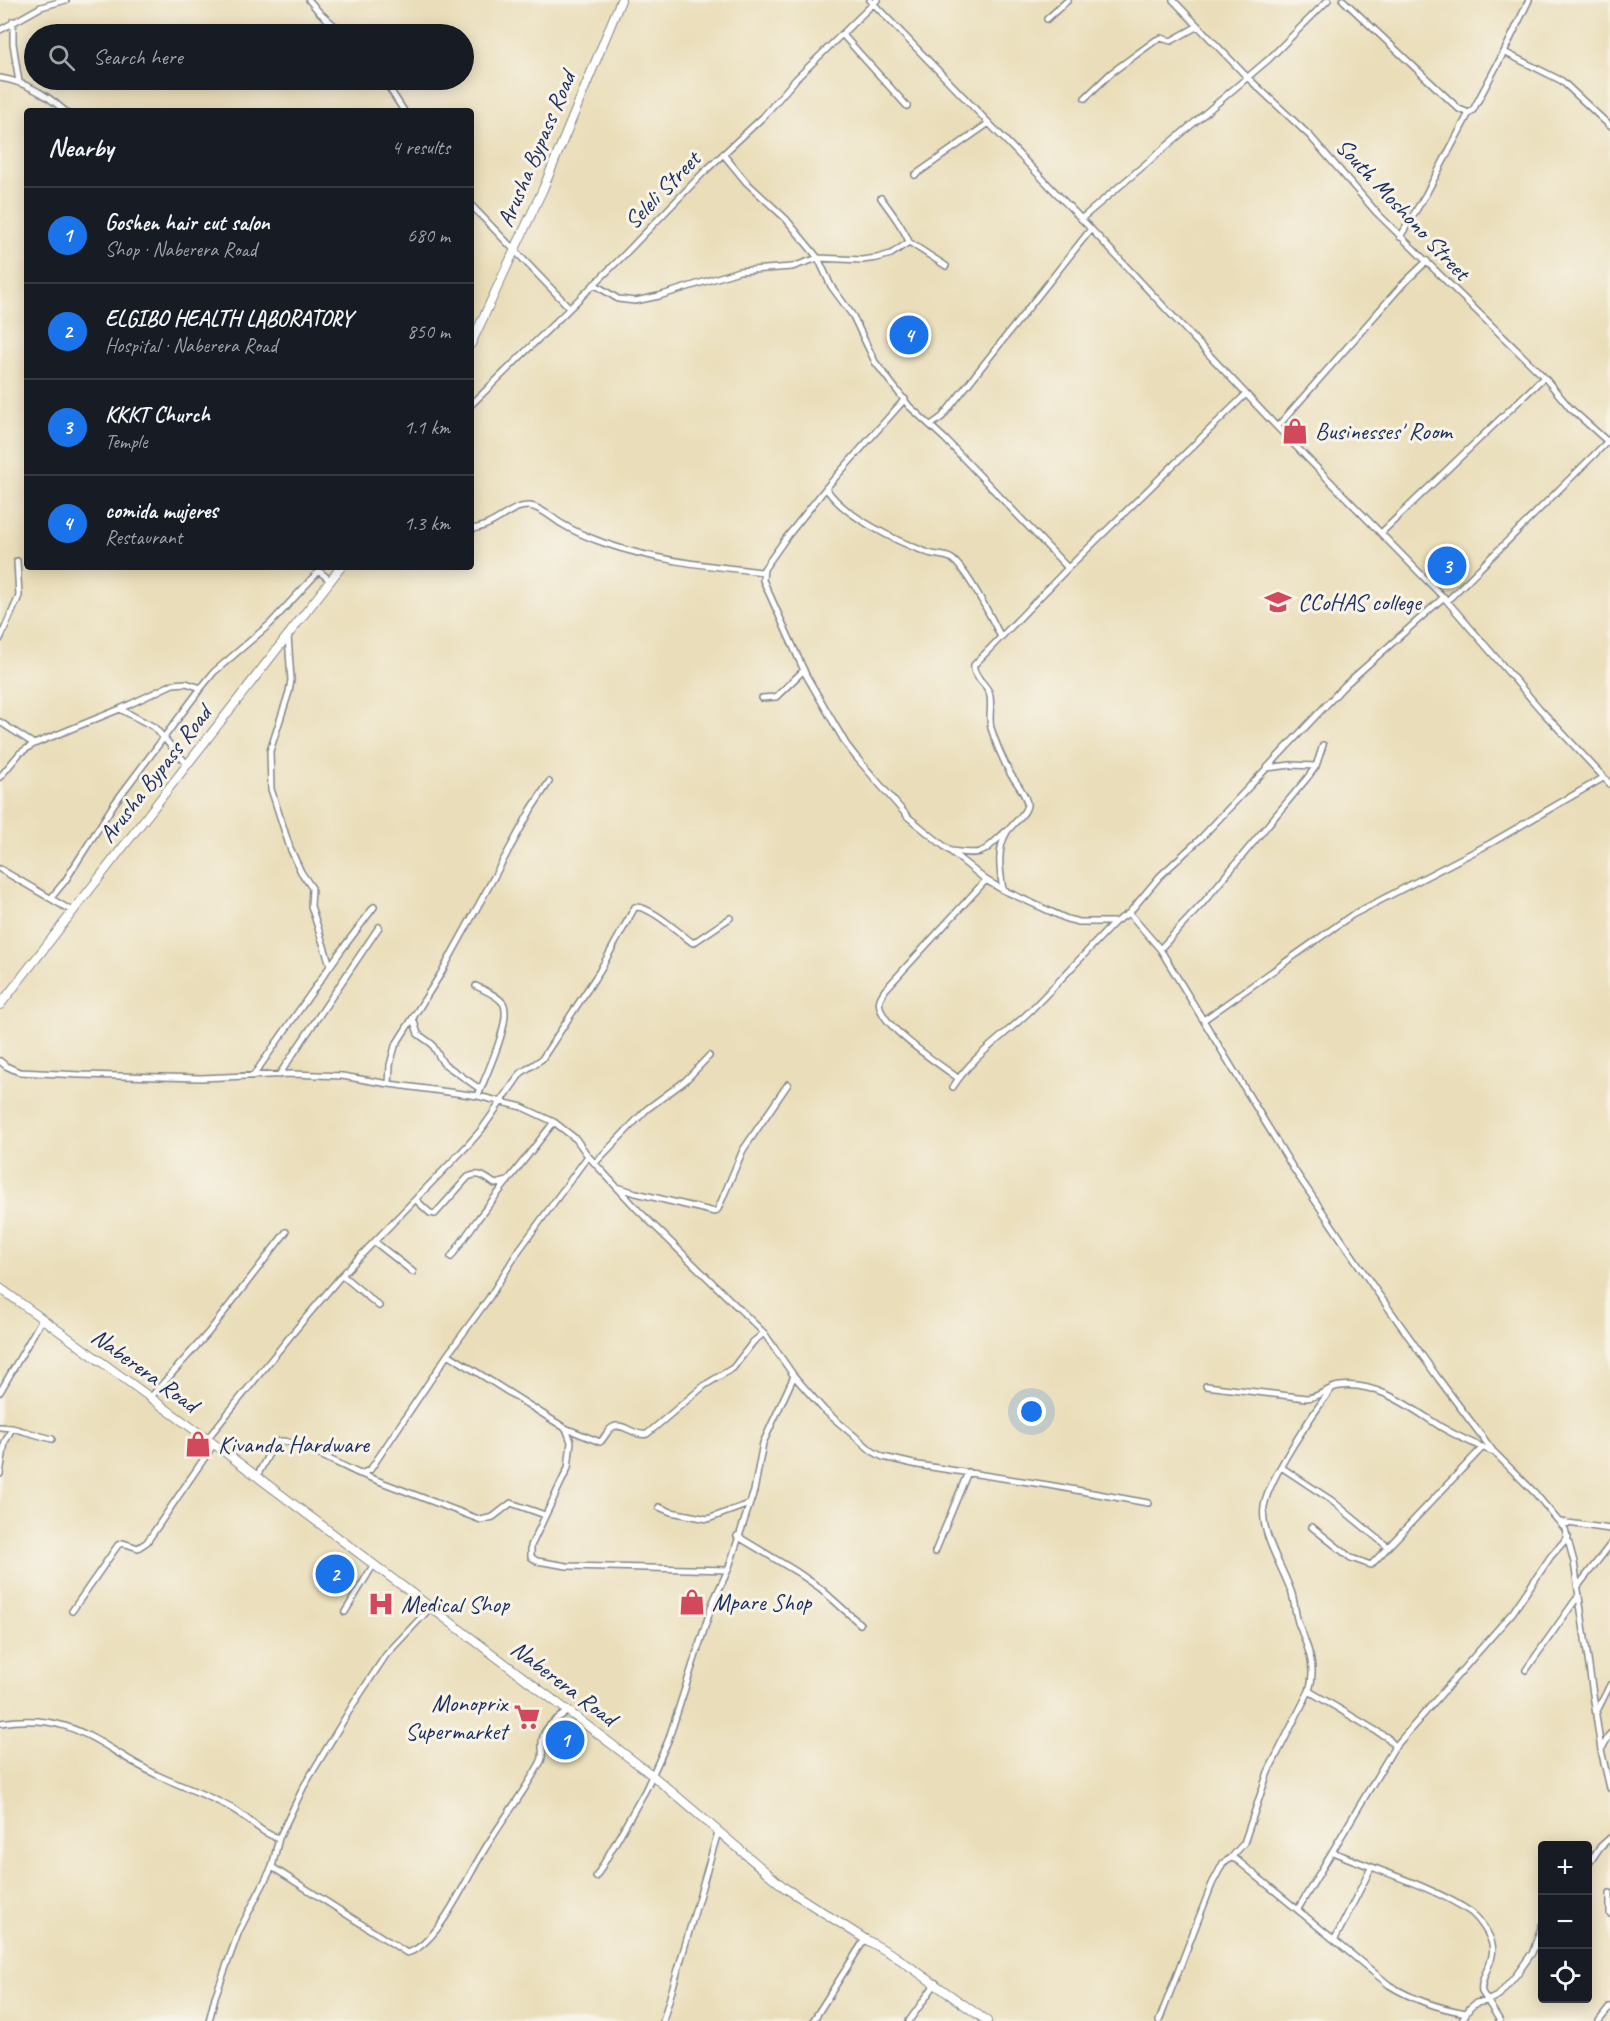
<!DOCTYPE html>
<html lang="en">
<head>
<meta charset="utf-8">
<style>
  body { margin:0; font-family:Caveat,sans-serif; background:#20242c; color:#f1f3f6 }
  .controls { position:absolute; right:18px; bottom:18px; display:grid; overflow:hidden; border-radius:6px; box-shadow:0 3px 15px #0003 }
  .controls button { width:54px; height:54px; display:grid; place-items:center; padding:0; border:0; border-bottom:2px solid #363941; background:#171b24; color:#f1f3f6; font:30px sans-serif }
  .you { position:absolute; left:1032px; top:1412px; width:21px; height:21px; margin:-15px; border:4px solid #fff; border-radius:50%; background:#1a73e8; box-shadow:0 0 0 9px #1a73e833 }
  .badge { display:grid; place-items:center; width:39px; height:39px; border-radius:50%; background:#1a73e8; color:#fff; font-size:20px; font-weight:700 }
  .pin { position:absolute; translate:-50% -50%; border:3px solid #fff; box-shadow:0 2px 6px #0006 }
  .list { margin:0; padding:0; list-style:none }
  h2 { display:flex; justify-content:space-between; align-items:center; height:78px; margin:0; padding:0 24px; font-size:26px }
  h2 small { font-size:20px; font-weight:400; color:#9ea1a6 }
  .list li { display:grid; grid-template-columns:39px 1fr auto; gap:18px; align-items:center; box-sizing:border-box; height:96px; padding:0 24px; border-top:2px solid #363941 }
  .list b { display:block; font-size:22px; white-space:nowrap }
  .list p { margin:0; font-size:20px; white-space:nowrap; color:#9ea1a6 }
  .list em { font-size:20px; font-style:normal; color:#9ea1a6 }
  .icon { flex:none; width:33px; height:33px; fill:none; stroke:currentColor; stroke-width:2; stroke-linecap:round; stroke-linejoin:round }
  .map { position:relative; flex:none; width:1610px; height:2021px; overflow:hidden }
  .search { position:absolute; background:#171b24; box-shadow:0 3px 15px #0003; left:24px; top:24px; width:450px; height:66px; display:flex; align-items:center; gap:15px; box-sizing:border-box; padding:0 21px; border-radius:33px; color:#9ea1a6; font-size:22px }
  .panel { position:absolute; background:#171b24; box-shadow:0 3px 15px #0003; left:24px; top:108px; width:450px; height:462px; border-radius:6px }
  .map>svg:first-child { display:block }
</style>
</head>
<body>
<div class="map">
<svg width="1610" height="2021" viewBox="0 0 1610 2021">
  <rect width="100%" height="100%" fill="#f7f3e8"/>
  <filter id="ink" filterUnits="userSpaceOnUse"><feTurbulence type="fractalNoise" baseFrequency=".0167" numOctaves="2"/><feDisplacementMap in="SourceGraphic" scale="12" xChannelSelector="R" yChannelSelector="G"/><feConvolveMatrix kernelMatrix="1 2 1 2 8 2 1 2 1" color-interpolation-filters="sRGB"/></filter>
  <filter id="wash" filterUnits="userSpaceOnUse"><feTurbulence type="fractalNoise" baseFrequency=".008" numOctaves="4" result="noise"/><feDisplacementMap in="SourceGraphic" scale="24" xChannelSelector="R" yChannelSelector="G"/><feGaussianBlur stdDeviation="1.35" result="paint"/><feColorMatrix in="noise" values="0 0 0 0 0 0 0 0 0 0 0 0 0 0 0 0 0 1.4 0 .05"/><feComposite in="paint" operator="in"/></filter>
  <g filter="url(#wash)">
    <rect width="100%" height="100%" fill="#eadeba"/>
  </g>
  <g filter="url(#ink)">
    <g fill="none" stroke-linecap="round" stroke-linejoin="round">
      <g stroke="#82868c" stroke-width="8">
        <path id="street" d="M 309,0 L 319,12 L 344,34
          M 870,0 L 1091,229 L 1277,427 L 1447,601 L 1540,709 L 1610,784
          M 1173,0 L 1247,77 L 1310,136 L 1377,213 L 1544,377 L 1570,408 L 1607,441
          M 1343,0 L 1459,109 L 1469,113 L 1473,110 L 1504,52 L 1529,0
          M 1047,19 L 1068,0
          M 13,21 L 13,43 L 19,82
          M 0,30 L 41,7 L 66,0
          M 842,34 L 907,106
          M 1504,52 L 1562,81 L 1610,126
          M 0,78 C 26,82 46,94 65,111
          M 384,80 L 404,111
          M 1085,98 L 1111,73 L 1156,40 L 1161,38 L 1171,41 L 1198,26
          M 723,154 L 746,182 L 786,219 L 818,258 L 831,286 L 853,316 L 875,362 L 909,406 L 945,439 L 1068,568
          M 915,175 L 989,123
          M 881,198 C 890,210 905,230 909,242
          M 471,205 L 569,307
          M 1081,219 L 1269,59 L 1328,0
          M 1400,237 L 1426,194 L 1469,113
          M 594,284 L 618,299 L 635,301 L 659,296 L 739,271 L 792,267 L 818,258 L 862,260 L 877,258 L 891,254 L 909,242 L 946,266
          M 905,399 L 826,488 L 786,538 L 764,569 L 763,580 L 806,675 L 846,744 L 856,757 L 908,817 L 986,880 L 1003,890 L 1067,919 L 1079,922 L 1115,922
          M 471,405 L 623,256 L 703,173 L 763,117 L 796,79 L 877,0
          M 931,425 L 942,417 L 1091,229
          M 1277,427 L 1402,285 L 1427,261
          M 826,488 C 842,515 896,541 926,552 C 934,556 945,554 952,559 C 967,570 992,619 1001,637
          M 471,529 C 495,527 511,504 530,506 C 542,508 552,518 562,524 C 575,532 590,538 604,543 C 656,561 709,566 763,572
          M 1381,533 L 1544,377
          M 314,567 L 331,581
          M 1444,597 L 1345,685 L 1200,839 L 1160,876 L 1129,913 L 1160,949 L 1293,1168 L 1375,1289 L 1438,1378 L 1493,1451 L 1535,1493 L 1565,1529 L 1574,1562 L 1601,1750 L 1610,1788
          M 1447,601 L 1610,439
          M 288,636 L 291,680 L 289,692 L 270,751 L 271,789 L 290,848 L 301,872 L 312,888 L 311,906 L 330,965
          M 0,639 L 19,596 L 17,561
          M 762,698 L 776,697 L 804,670
          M 120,709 L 154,727 L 187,764
          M 0,722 L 34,744
          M 1267,768 L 1291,765 L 1316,766
          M 0,777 L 20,753 L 34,744 L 120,709 L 173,684 L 186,683 L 201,688
          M 951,851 C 985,855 980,855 1005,832
          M 0,869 L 72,911
          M 1003,890 C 1000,871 996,850 1007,832 C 1012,824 1028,813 1027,803 C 1025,793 1017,783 1011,775 C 1003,760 996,744 991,728 C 988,717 993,703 989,692 C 985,683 972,675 974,665 L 1068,568 L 1246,394
          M 51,898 L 65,881 L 114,804 L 201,688 L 214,672 L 270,624 L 319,571
          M 1160,949 L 1202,904 L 1308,777 L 1316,766 L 1323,745
          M 476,986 C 484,990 497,995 503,1003 C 513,1019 485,1077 478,1096
          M 413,1018 L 418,1034 L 432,1044 L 443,1063 L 480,1089
          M 1205,1019 L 1352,915 L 1491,843 L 1603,778
          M 0,1061 L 6,1066 L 19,1072 L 81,1075 L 201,1078 L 292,1074 L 342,1076 L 389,1084 L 478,1096 L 522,1107 L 554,1122 L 576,1139 L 588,1156 L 638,1210 L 764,1333 L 794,1376 L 824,1410 L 872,1451 L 883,1457 L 918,1465 L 1048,1485 L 1148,1503
          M 279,1075 L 379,927
          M 253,1076 L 340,952 L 374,907
          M 958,1078 C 940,1065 884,1028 880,1007 C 878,1000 881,996 885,990 L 986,880
          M 389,1084 L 390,1065 L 395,1046 L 440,975 L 532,808 L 549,782
          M 953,1087 C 972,1056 1006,1035 1032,1009 C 1060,981 1087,951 1115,922 L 1129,913
          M 595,1163 L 647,1109 L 685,1081 L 709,1056
          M 617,1187 L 636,1193 L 715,1212 L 718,1209 L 743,1150 L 788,1084
          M 416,1200 L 430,1213 L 435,1214 L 468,1177 C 480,1171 486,1178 495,1184 L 508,1181
          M 375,1242 L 413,1272
          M 451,1257 L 477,1220 L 554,1122
          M 342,1275 L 379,1306
          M 448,1354 L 565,1428 L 600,1442 C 605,1438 607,1430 613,1427 C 623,1422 635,1437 647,1434 L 705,1385 L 733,1368 L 753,1342 L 764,1333
          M 1206,1386 L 1306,1398 C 1319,1398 1328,1387 1340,1386 C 1379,1382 1411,1408 1441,1427 C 1457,1436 1474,1444 1491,1451
          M 0,1392 L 42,1319
          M 150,1398 L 208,1333 L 286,1232
          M 0,1427 L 12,1428 L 52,1439
          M 566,1428 L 571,1442 L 568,1468 L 531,1546 L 531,1557 L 537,1561 L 567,1566 L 728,1570
          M 207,1439 L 292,1334 L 342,1275 L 468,1145 L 482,1129 L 521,1073 L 542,1059 L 599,972 L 635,907 C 651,906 680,934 693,943 L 730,918
          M 1281,1467 L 1331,1500 L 1388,1547
          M 0,1474 L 5,1442 L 12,1428
          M 363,1475 L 481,1520 L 493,1517 L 511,1503 L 545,1515
          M 257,1476 L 273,1446 C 276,1443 276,1441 281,1441 C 292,1439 346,1468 360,1474 L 370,1470 L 448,1354 L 489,1298 L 519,1250 L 588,1156
          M 659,1507 L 671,1512 L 708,1519 L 749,1504
          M 1561,1522 L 1610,1529
          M 1312,1527 L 1351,1558 L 1371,1565 L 1483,1447
          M 737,1536 L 797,1572 L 820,1588 L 860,1624
          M 935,1552 L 968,1472
          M 1578,1586 L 1610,1545
          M 72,1611 L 118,1545 L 123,1543 L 138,1548 L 147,1542 L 214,1444
          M 345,1612 L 374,1564
          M 1526,1670 L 1579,1595
          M 1596,1713 L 1610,1685
          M 0,1723 C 74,1711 98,1746 157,1775 C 182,1787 209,1795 233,1809 C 249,1818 261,1834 279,1838
          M 1394,1748 L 1513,1612 L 1551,1556 L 1568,1537
          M 1601,1750 L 1610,1734
          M 1333,1852 C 1376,1870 1435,1887 1472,1913 C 1480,1920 1489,1933 1492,1944 C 1496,1962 1479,1976 1482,1992 L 1500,2021
          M 1231,1858 L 1244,1843 L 1268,1772 L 1309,1691 C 1317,1667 1308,1648 1299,1625 C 1295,1615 1295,1604 1292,1594 C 1284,1569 1260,1534 1264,1507 C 1268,1479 1314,1412 1332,1388
          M 1588,1865 L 1600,1847 L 1610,1838
          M 272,1867 L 407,1953 C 438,1945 466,1879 483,1852 C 501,1822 523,1794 540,1763 C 544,1757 542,1752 542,1745 C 541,1728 556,1720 568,1711
          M 596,1877 L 645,1791 L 668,1741 L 713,1602 L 728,1570 L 754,1491 L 763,1443 L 794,1376
          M 1610,1893 L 1610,1914
          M 1298,1909 L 1394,1748 L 1393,1744 L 1388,1738 L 1309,1691
          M 1335,1939 L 1371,1868
          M 209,2021 L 215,1997 L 239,1931 L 272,1867 L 279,1838 L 304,1786 L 354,1703 L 386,1655 L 431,1607
          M 663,2021 L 718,1832
          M 813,2021 L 865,1939
          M 909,2021 L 936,1983
          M 1159,2021 L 1212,1884 L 1223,1863 L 1231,1858 L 1237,1860 L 1389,1985 C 1413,2000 1438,2008 1466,2013
          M 1461,2021 L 1470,2008 L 1476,2003 L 1487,2001 L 1499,1995 L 1517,1974 L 1532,1953 L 1542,1925
          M 1599,2021 L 1610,2007"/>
      </g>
      <g stroke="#82868c" stroke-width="10">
        <path id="secondary" d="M 0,1288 L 214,1444 L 568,1711 L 652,1775 L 785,1888 L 865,1939 L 895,1956 L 987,2021"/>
      </g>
      <g stroke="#82868c" stroke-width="10">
        <path id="primary" d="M 471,344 L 543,189 L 621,0
          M 0,1005 L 341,567"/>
      </g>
      <use href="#street" stroke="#fff" stroke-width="5"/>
      <use href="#secondary" stroke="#fff" stroke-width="8"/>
      <use href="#primary" stroke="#fff" stroke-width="8"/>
    </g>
  </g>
  <defs>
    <g id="shop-bare" transform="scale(2.07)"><path d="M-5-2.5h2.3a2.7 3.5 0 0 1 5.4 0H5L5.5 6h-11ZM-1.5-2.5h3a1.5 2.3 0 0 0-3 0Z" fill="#d1495b" stroke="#f7f3e8" stroke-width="2.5" paint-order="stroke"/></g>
    <g id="university-bare" transform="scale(2.07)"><path d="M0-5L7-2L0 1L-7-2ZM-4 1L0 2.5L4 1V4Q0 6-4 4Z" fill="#d1495b" stroke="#f7f3e8" stroke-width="2.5" paint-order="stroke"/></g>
    <g id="hospital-bare" transform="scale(2.07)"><path d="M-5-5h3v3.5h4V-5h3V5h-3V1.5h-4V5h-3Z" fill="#d1495b" stroke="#f7f3e8" stroke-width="2.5" paint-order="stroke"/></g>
    <g id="supermarket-bare" transform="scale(2.07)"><path d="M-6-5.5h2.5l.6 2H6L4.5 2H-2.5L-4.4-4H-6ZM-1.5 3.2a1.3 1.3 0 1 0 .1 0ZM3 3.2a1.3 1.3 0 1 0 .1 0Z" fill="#d1495b" stroke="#f7f3e8" stroke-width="2.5" paint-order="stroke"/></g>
  </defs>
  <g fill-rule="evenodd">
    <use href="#shop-bare" x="1295" y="431"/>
    <use href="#university-bare" x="1278" y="602"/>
    <use href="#shop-bare" x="198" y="1444"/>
    <use href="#shop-bare" x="692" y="1602"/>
    <use href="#hospital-bare" x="381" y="1604"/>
    <use href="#supermarket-bare" x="527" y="1717"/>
  </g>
  <g text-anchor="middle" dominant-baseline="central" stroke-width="6" stroke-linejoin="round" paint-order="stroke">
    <g font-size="24" fill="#1b2f5e" stroke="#f7f3e8">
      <text transform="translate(536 149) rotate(-67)">Arusha Bypass Road</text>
      <text transform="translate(662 190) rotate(-46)">Seleli Street</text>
      <text transform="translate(1403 209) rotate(47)">South Moshono Street</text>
      <text transform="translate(155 774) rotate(-52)">Arusha Bypass Road</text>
      <text transform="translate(145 1370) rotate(36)">Naberera Road</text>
      <text transform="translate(564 1683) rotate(37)">Naberera Road</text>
    </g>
    <g font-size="24" fill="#1b2f5e" stroke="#f7f3e8" text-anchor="start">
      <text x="1315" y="431">Businesses' Room</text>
      <text x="1298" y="602">CCoHAS college</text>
      <text x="218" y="1444">Kivanda Hardware</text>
      <text x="712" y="1602">Mpare Shop</text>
      <text x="401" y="1604">Medical Shop</text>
      <text x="507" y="1703" text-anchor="end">Monoprix<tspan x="507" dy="28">Supermarket</tspan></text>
    </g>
  </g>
</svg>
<div class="controls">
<button>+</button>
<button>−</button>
<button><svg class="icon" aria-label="locate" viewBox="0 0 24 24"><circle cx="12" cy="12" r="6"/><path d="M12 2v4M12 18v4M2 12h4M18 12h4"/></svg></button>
</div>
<div class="you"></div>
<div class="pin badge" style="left:565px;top:1740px">1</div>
<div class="pin badge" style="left:335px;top:1574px">2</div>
<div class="pin badge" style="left:1447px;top:566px">3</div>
<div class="pin badge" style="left:909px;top:335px">4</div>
<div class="search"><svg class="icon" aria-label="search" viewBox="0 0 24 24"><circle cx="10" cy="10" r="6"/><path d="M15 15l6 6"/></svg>Search here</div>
<section class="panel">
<h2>Nearby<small>4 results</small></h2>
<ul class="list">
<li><span class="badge">1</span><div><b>Goshen hair cut salon</b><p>Shop · Naberera Road</p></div><em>680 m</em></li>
<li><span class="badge">2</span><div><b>ELGIBO HEALTH LABORATORY</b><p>Hospital · Naberera Road</p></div><em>850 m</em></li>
<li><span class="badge">3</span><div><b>KKKT Church</b><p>Temple</p></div><em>1.1 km</em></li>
<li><span class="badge">4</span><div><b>comida mujeres</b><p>Restaurant</p></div><em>1.3 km</em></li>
</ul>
</section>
</div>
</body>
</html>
